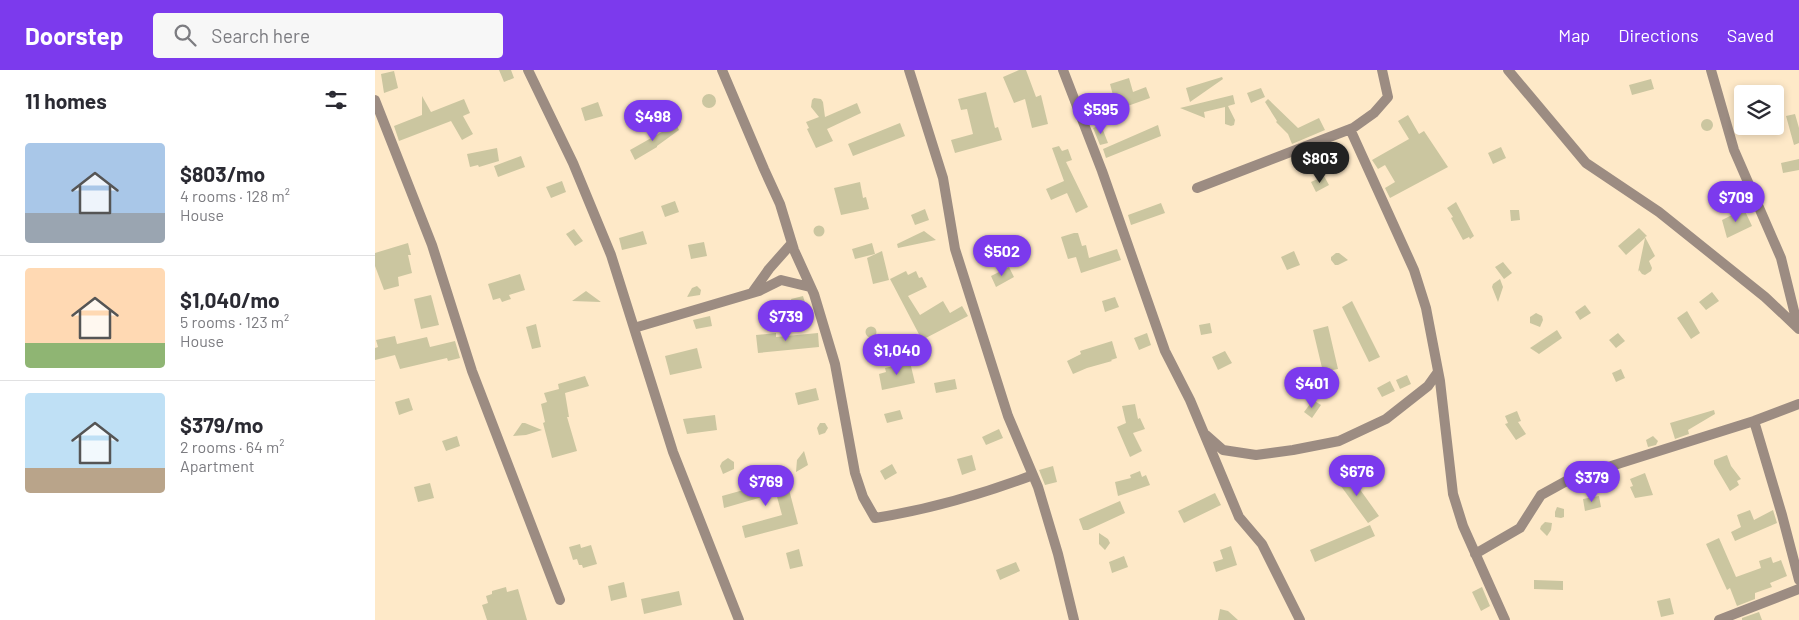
<!DOCTYPE html>
<html lang="en">
<head>
<meta charset="utf-8">
<style>
	body { margin:0; font-family:Barlow,sans-serif; background:#f7f7f7; color:#2b2b33; height:100vh; display:flex; flex-direction:column; font-size:19px; white-space:nowrap }
	* { box-sizing:border-box; margin:0 }
	p { font-size:16px; color:#7c7c81 }
	.icon { flex:none; width:28px; height:28px; fill:none; stroke:currentColor; stroke-width:2; stroke-linecap:round; stroke-linejoin:round }
	.map { position:relative; flex:1; overflow:hidden }
	.details { display:flex; flex-direction:column; background:#fff; width:375px }
	.details>* { flex:none }
	.buttons { position:absolute; left:1359px; top:15px; display:grid; gap:10px }
	.buttons a { display:grid; place-items:center; width:50px; height:50px; border-radius:5px; background:#fff; box-shadow:0 2px 8px #0003; font-size:25px }
	.price { position:absolute; translate:-50% -42px; padding:0 11px; border-radius:18px; background:#7c3aed; color:#fff; font-size:16px; line-height:32px; filter:drop-shadow(0 1px 2px #0008) }
	.price::after { content:''; position:absolute; left:50%; top:30px; width:15px; height:11px; margin-left:-8px; background:inherit; clip-path:polygon(0 0,100% 0,50% 100%) }
	.price.selected { background:#222; color:#fff }
	ul { padding:0; list-style:none }
	li { display:flex; align-items:center; gap:15px; height:125px; padding:0 25px }
	li+li { border-top:1px solid #e1e1e2 }
	li span { display:grid; place-items:center; flex:none; width:140px; height:100px; border-radius:5px; color:#555 }
	li>.icon { margin-inline-start:auto }
	span .icon { width:60px; height:60px; fill:#fffc; stroke-width:1 }
	li b { font-size:21px }
	h2 { display:flex; justify-content:space-between; align-items:center; height:60px; padding:0 25px; font-size:21px }
	header { display:flex; align-items:center; gap:30px; box-sizing:border-box; height:70px; padding:0 25px; background:#7c3aed; color:#fff }
	header strong { font-size:24px }
	nav { display:flex; gap:28px; margin-inline-start:auto; font-size:18px }
	.search { width:350px; height:45px; background:#f7f7f7; display:flex; align-items:center; gap:12px; box-sizing:border-box; padding:0 18px; border-radius:5px; color:#7c7c81; font-size:19px }
	main { display:flex; flex:1; min-height:0 }
	.map>svg:first-child { display:block }
	.building { fill:#cbc6a0 }
	.lines { fill:none; stroke-linecap:round; stroke-linejoin:round }
	.street { stroke:#9c8c82; stroke-width:10 }
</style>
</head>
<body>
<header>
<strong>Doorstep</strong>
<div class="search"><svg class="icon" aria-label="search" viewBox="0 0 24 24"><circle cx="10" cy="10" r="6"/><path d="M15 15l6 6"/></svg>Search here</div>
<nav><a>Map</a><a>Directions</a><a>Saved</a></nav>
</header>
<main>
<section class="details">
<h2>11 homes<svg class="icon" aria-label="filters" viewBox="0 0 24 24"><path d="M4 7h16M4 17h16"/><circle cx="9" cy="7" r="2"/><circle cx="15" cy="17" r="2"/></svg></h2>
<ul>
<li><span style="background:linear-gradient(#a9c7e8 70%,#9aa5b1 0)"><svg class="icon" aria-label="home" viewBox="0 0 24 24"><path d="M3 11l9-7 9 7M6 9v11h12V9"/></svg></span><div><b>$803/mo</b><p>4 rooms · 128 m²</p><p>House</p></div></li>
<li><span style="background:linear-gradient(#ffd9b3 75%,#8fb573 0)"><svg class="icon" aria-label="home" viewBox="0 0 24 24"><path d="M3 11l9-7 9 7M6 9v11h12V9"/></svg></span><div><b>$1,040/mo</b><p>5 rooms · 123 m²</p><p>House</p></div></li>
<li><span style="background:linear-gradient(#bfe0f5 75%,#b9a48a 0)"><svg class="icon" aria-label="home" viewBox="0 0 24 24"><path d="M3 11l9-7 9 7M6 9v11h12V9"/></svg></span><div><b>$379/mo</b><p>2 rooms · 64 m²</p><p>Apartment</p></div></li>
</ul>
</section>
<div class="map">
<svg width="1424" height="550" viewBox="0 0 1424 550">
	<rect width="100%" height="100%" fill="#fee9c8"/>
	<path class="building" d="M124 0H136L139 8 129 12Z
		M644 0H651L661 27 666 25 673 54 657 58 650 29 639 33 628 7Z
		M19 1 23 18 9 23 6 4Z
		M847 7 848 9 815 32 811 18Z
		M754 8 758 22 771 17 775 28 719 48 716 37 739 29 735 14Z
		M1276 9 1279 19 1257 25 1254 15Z
		M886 18 890 27 876 33 872 23Z
		M611 22 620 58 623 57 627 70 580 83 576 70 598 64 592 39 586 40 583 29Z
		M327 31a7 7 0 1 1 14 0a7 7 0 1 1-14 0Z
		M858 25 860 34 853 36 860 50 859 55 856 56 850 54V37L829 42 830 48 805 38Z
		M47 26 56 42 89 29 95 43 88 46 98 64 87 70 76 51 24 71 19 56 47 45Z
		M439 28 446 29 448 32 450 47 482 33 486 43 452 59 458 71 441 78 432 59 434 58 431 52 444 47 436 37 437 30Z
		M893 29 923 58 944 48 950 60 917 74 913 64 901 52 902 51 890 32Z
		M223 32 228 46 210 51 206 38Z
		M1420 44 1424 58V73L1419 75 1411 46Z
		M1033 45 1044 64 1049 61 1073 97 1015 128 1010 118 1020 112 1010 95 1003 99 997 90 1034 69 1023 51Z
		M1326 55a6 6 0 1 1 12 0a6 6 0 1 1-12 0Z
		M525 53 530 66 478 86 473 74Z
		M301 54 304 60 282 76V77L260 90 255 80Z
		M726 55 733 73 725 75 718 58Z
		M783 55 786 66 731 88 728 79Z
		M684 76 687 81 693 79 697 90 691 92 713 137 701 143 692 123 676 130 671 119 689 111 677 78Z
		M1126 77 1131 88 1118 94 1113 83Z
		M122 78 124 91 104 97 103 95 95 97 92 84Z
		M146 86 150 97 123 107 119 96Z
		M1424 89V100L1408 103 1406 93Z
		M949 106 954 115 941 122 936 112Z
		M187 111 191 122 176 128 171 117Z
		M485 112 488 128 491 127 494 139 466 145 459 118Z
		M300 131 304 142 290 147 286 136Z
		M1081 132 1099 166 1095 169 1094 167 1088 170 1076 148 1078 147 1072 138Z
		M786 133 790 143 756 155 753 145Z
		M550 139 554 150 540 155 536 145Z
		M1369 139 1377 156 1352 168 1347 150Z
		M1135 140H1144L1145 150 1136 151Z
		M438.5 161a5.5 5.5 0 1 1 11 0a5.5 5.5 0 1 1-11 0Z
		M1264 158 1272 166 1270 167 1280 186 1274 191 1277 198 1276 201 1270 205 1267 204 1264 200 1263 202 1270 168 1251 185 1243 176Z
		M199 159 208 171 200 176 191 164Z
		M268 161 272 174 247 180 244 168Z
		M549 161 561 170 523 178 522 174Z
		M699 163H703L707 176 711 175 714 188 742 179 746 190 706 203 701 187 693 189 686 167Z
		M329 172 332 186 316 189 313 175Z
		M33 173 36 185H33L37 203 23 207 24 216 9 220 0 196V183Z
		M497 173 500 184 480 189 477 179Z
		M507 181 514 210 498 214 492 188Z
		M919 181 925 195 912 200 906 187Z
		M961 183H964L973 190 963 195H960L956 190V187Z
		M1128 192 1137 203 1129 209 1120 197Z
		M634 197 639 207 621 217 616 206Z
		M531 201 533 205 541 201 544 208 547 207 552 217 533 226 545 245 568 231 575 243 587 236 593 246 547 270 515 209Z
		M145 204 150 220 134 225 136 229 127 232 125 228 118 230 113 214Z
		M1125 209 1128 217 1123 232 1117 217 1118 214Z
		M322 216 326 220 325 225 312 227 317 218Z
		M211 221 226 232 197 231Z
		M1337 222 1344 231 1331 240 1324 232Z
		M56 225 64 255 46 259 39 229Z
		M428 226 431 236 419 239 416 229Z
		M740 227 744 237 730 242 727 231Z
		M977 231 1005 287 994 292 967 237Z
		M1210 235 1216 243 1205 250 1200 242Z
		M1312 241 1325 263 1316 269 1302 248Z
		M1161 243 1167 246 1168 250 1165 257 1155 253V247Z
		M335 246 337 256 321 259 318 250Z
		M835 253 837 263 826 265 824 255Z
		M161 254 166 277 157 279 151 257Z
		M953 256 963 299 948 302 938 260Z
		M490.5 262a5.5 5.5 0 1 1 11 0a5.5 5.5 0 1 1-11 0Z
		M1182 260 1187 268 1164 284 1155 278Z
		M401 263V267L443 263 444 277 383 283 381 265Z
		M772 263 776 275 764 280 759 268Z
		M1243 263 1250 271 1241 278 1234 270Z
		M20 266 22 274 52 267 55 277 80 271 85 288 73 291 72 288 25 299 20 285 0 290V278L3 277 1 270Z
		M737 271 742 288 736 290 737 291 712 298 698 304 692 291 706 284 705 281Z
		M322 278 327 298 295 305 290 286Z
		M850 281 857 293 843 300 837 287Z
		M535 292 540 313 507 320 504 304 511 302 510 298Z
		M943 297 949 325 940 327 934 299Z
		M1246 299 1250 308 1241 312 1237 303Z
		M1032 305 1036 314 1025 319 1021 310Z
		M210 306 214 316 190 323 194 347H192L202 381 177 388 168 353 170 352 166 334 172 332 169 323 184 319 183 314Z
		M580 309 582 319 561 323 559 313Z
		M1015 311 1020 321 1007 327 1002 318Z
		M441 318 444 330 423 335 420 323Z
		M34 328 38 340 24 345 20 332Z
		M938 330 946 335 937 348 929 342Z
		M760 334 763 349 765 348 770 359 758 363 767 381 755 387 742 357 751 353 747 336Z
		M525 340 528 349 512 353 509 344Z
		M1339 340 1340 344 1313 360 1314 364 1300 369 1295 353Z
		M1142 341 1146 351 1143 352 1151 364 1141 370 1130 354 1133 353 1130 346Z
		M340 345 342 360 312 364 308 349Z
		M147 353H150L167 360 151 365 138 366Z
		M445 353H450L453 358 450 363 444 365 442 358Z
		M624 359 628 368 611 375 607 367Z
		M82 366 85 376 71 381 67 371Z
		M1278 366 1283 371 1281 375 1273 377 1271 370Z
		M429 381 433 395 421 402 422 390Z
		M597 385 601 400 587 405 582 389Z
		M1352 385 1356 396 1366 409 1362 411 1364 415 1355 421 1339 394V390Z
		M353 388 359 392V399L348 404 345 396 347 392Z
		M517 394 522 403 510 410 505 401Z
		M678 396 682 412 670 415 664 400Z
		M971 400 1004 446 993 453 960 408Z
		M765 401 767 407 771 405 775 415 743 426 740 412 756 408 755 405Z
		M1270 403 1278 425 1260 428 1255 417 1258 416 1255 409Z
		M411 408 423 454 370 468 367 456 407 445 401 423 349 438 347 426Z
		M55 413 59 428 43 432 39 417Z
		M840 423 846 435 809 453 803 441Z
		M1224 426 1226 437 1210 441 1208 429Z
		M745 431 750 443 713 460H708L704 449Z
		M1182 437 1189 439V447L1186 448 1180 447V442Z
		M1375 440 1379 450 1398 440 1402 453 1360 471 1356 462 1366 457 1362 445Z
		M1170 452 1177 453 1176 460 1172 466 1165 459 1166 456Z
		M995 455 1000 466 940 492 935 480Z
		M724 463 733 469 735 473 730 480 724 474Z
		M1344 468 1361 507 1386 498 1384 491 1396 487 1398 493 1406 490 1412 506 1395 513 1397 517 1380 523V529L1362 536 1355 518 1352 520 1331 474Z
		M205 474 206 478 216 475 222 494 208 498 207 495H204L202 489 198 490 194 477Z
		M856 476 862 495 841 502 838 492 848 489 845 480Z
		M424 479 428 496 415 499 411 483Z
		M749 486 753 497 737 503 734 492Z
		M641 492 645 501 625 510 621 500Z
		M1159 510 1188 511V520L1159 519Z
		M249 512 252 527 236 531 233 516Z
		M131 517 132 522 143 519 152 550H112L107 535 113 533 111 526 117 524V521Z
		M1107 517 1115 536 1106 541 1097 522Z
		M304 521 307 535 269 544 266 529Z
		M1295 528 1299 544 1286 547 1282 531Z
		M845 539 853 541 863 550H843Z
		M1384 542 1387 550H1367V548Z"/>
	<g class="lines">
		<path class="street" d="M153 0 198 93 236 185 298 382 364 550
			M347 0 389 99 405 134 419 180 439 224 460 294 480 403 488 427 500 448C556 439 605 425 658 405
			M534 0 568 108 580 179 633 346 663 417 683 484 699 550
			M688 0 727 101 790 281 815 330 864 447 887 474 925 550
			M1133 0 1211 93 1284 142 1390 227 1424 259
			M1336 0 1359 80 1406 188 1423 257
			M0 30 57 175 97 301 185 530
			M975 59 1039 200 1051 238 1065 311 1078 424 1088 456 1130 550
			M822 118 978 58 999 43 1013 27 1007 0
			M377 223 394 199 417 173
			M259 258 384 221 406 210 435 217
			M1379 351 1407 445 1424 510
			M831 365 848 380 881 385 918 380 964 371 1011 349 1053 316 1063 302
			M1100 484 1145 458 1166 425 1195 409 1379 351 1424 334
			M1344 550 1424 519"/>
	</g>
</svg>
<div class="buttons">
<a><svg class="icon" aria-label="layers" viewBox="0 0 24 24"><path d="M12 4l9 5-9 5-9-5zM3 14l9 5 9-5"/></svg></a>
</div>
<b class="price" style="left:726px;top:65px">$595</b>
<b class="price" style="left:278px;top:72px">$498</b>
<b class="price selected" style="left:945px;top:114px">$803</b>
<b class="price" style="left:1361px;top:153px">$709</b>
<b class="price" style="left:627px;top:207px">$502</b>
<b class="price" style="left:411px;top:272px">$739</b>
<b class="price" style="left:522px;top:306px">$1,040</b>
<b class="price" style="left:937px;top:339px">$401</b>
<b class="price" style="left:982px;top:427px">$676</b>
<b class="price" style="left:1217px;top:433px">$379</b>
<b class="price" style="left:391px;top:437px">$769</b>
</div>
</main>
</body>
</html>
